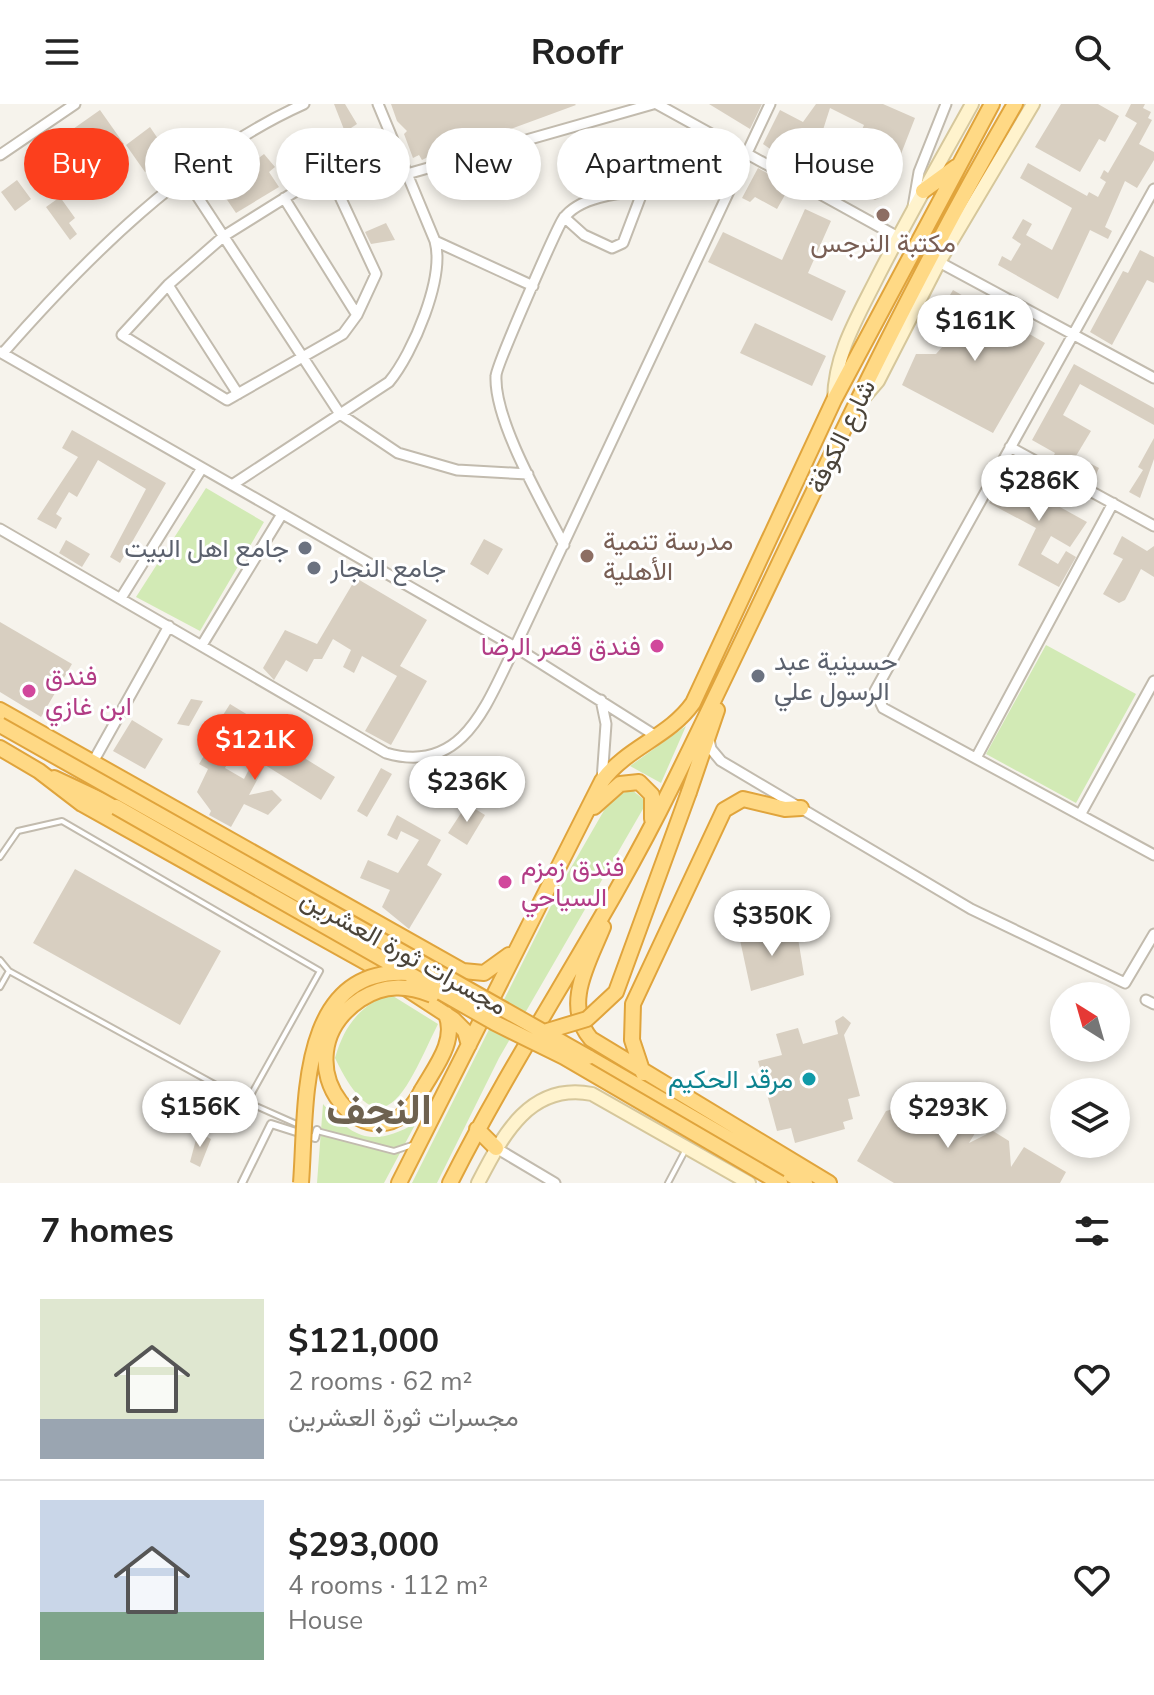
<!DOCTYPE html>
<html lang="en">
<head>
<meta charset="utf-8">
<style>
	body { margin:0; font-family:"Nunito Sans",Vazirmatn,sans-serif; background:#f2f2f2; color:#222; height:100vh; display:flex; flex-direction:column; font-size:30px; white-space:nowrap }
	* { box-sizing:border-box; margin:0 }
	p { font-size:26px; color:#767676 }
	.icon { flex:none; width:44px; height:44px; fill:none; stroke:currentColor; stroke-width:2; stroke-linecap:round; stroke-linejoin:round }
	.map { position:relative; height:1079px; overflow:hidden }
	.details { display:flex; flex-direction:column; background:#fff; flex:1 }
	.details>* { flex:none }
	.hud { position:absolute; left:24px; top:24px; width:1106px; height:72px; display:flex; gap:16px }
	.needle { width:52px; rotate:323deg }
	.fabs { position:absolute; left:1050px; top:878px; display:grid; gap:16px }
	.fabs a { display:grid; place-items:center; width:80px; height:80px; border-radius:50%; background:#fff; box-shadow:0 4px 12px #0003; font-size:40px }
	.price { position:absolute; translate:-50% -68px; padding:0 18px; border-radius:28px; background:#fff; color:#222; font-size:26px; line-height:52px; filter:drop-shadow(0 2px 4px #0008) }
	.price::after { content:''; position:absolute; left:50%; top:48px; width:24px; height:18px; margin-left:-12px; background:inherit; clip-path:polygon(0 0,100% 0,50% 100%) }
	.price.selected { background:#fc3f1d; color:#fff }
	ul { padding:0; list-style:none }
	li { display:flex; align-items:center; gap:24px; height:200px; padding:0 40px }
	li+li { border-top:2px solid #e0e0e0 }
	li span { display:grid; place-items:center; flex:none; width:224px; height:160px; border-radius:0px; color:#555 }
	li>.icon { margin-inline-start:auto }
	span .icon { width:96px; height:96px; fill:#fffc; stroke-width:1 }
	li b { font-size:34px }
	h2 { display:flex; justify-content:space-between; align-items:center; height:96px; padding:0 40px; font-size:34px }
	.chip { padding:0 28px; border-radius:36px; background:#fff; box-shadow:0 4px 12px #0003; font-size:28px; line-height:72px }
	.chip.selected { background:#fc3f1d; color:#fff }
	header { display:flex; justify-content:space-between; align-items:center; height:104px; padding:0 40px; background:#fff; font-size:36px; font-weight:700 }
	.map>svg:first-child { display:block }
	.green { fill:#d2eab5 }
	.building { fill:#d8cfc1; fill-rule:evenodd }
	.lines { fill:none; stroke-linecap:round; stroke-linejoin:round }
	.service-casing { stroke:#c2bbae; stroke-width:8 }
	.pedestrian-casing { stroke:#c2bbae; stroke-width:10 }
	.minor-casing { stroke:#c2bbae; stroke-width:13 }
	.secondary-casing { stroke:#d6c79b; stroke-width:16 }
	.trunk-casing { stroke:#e0a43c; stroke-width:18 }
	.service { stroke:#fff; stroke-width:4 }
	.pedestrian { stroke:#fff; stroke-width:6 }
	.minor { stroke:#fff; stroke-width:9 }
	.secondary { stroke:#fff3cd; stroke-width:12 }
	.trunk { stroke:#ffd985; stroke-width:14 }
	.trunk-bridge-casing { stroke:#e0a43c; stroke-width:18; stroke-linecap:butt }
	.trunk-bridge { stroke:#ffd985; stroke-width:14 }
	.education-dot { fill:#8d6e63; stroke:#fff; stroke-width:3 }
	.worship-dot { fill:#6b7280; stroke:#fff; stroke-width:3 }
	.hotel-dot { fill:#d1479c; stroke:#fff; stroke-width:3 }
	.culture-dot { fill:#0f9aa8; stroke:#fff; stroke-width:3 }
	.labels { text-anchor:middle; stroke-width:6; stroke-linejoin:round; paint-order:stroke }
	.education-label { font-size:26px; fill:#785e54; stroke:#fff }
	.street-label { font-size:26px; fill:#4b4439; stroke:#fff }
	.worship-label { font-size:26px; fill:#5b616d; stroke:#fff; text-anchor:start }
	.hotel-label { font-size:26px; fill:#b23c85; stroke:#fff; text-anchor:start }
	.culture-label { font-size:26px; fill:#0d838f; stroke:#fff; text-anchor:end }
	.town-label { font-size:42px; font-weight:bold; fill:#6e6250; stroke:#fff }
</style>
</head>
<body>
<header><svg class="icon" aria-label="menu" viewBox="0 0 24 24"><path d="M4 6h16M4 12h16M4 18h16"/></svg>Roofr<svg class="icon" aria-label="search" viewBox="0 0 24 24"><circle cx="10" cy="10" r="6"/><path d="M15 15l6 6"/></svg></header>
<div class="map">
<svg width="1154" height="1079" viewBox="0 0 1154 1079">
	<rect width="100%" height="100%" fill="#f6f3ec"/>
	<path class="green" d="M206 384 264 418 200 527 136 493Z
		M1046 541 1136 590 1076 699 986 650Z
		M686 622 661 679 630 662Z
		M632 686 647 698 499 954 437 1079H412L565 774 606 703 623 689Z
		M383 892H393L438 920C409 978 384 1056 335 954 344 924 355 908 383 892Z
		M323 1000C354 1036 374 1043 416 1019L384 1079H317Z"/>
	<path class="building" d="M334 0H345L357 20 345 28Z
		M391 0H575L576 1 462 43 460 37 422 56 419 51 413 54 404 30 407 27 397 17Z
		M709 0H762L750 25Z
		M816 0H883L915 14 885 91 875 96 840 77 845 66 820 50 808 71 763 40 780 6 803 18ZM830 4 864 21 857 37 839 31 836 36 822 29Z
		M1061 0H1098L1119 12 1105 38 1099 35 1080 68 1035 43Z
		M1131 0H1145L1143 4 1151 8 1148 14 1152 16 1139 40 1154 48V56L1137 84 1125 77 1105 123 1112 127 1108 135 1090 126 1058 195 998 161 1002 152 1011 157 1021 140 1012 134 1023 115 1032 120 1026 131 1052 146 1072 104 1020 74 1028 59 1087 92 1089 88 1098 93 1106 78 1100 74 1104 66 1108 69 1137 19 1125 12Z
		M100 6 124 40 96 58 73 25Z
		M150 23 169 51 145 68 126 41Z
		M48 46 70 78 49 92 27 59Z
		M311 46 322 62 305 72 295 57Z
		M264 50 275 63 269 68 279 83 236 109 219 84Z
		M758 64 790 82 777 105 755 93 750 98 742 94Z
		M17 76 31 95 15 107 1 88Z
		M60 93 75 114 69 119 77 130 70 136 46 103Z
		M805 105 831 117 808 169 846 187 832 217 708 158 723 128 782 156Z
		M386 119 395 136 371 140 365 128Z
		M1140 146 1154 153V179L1147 176 1112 241 1090 228 1123 167 1128 169Z
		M953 186 1045 239 993 329 902 281 916 250H936L944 241V227L935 216Z
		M755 219 826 252 812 282 740 249Z
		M1074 260 1154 304V321L1080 280 1063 311 1091 327 1076 352 1099 364 1093 377 1052 355 1055 349 1032 336Z
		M72 326 166 379 120 459 110 453 146 385 98 356 77 393 69 388 56 410 62 414 56 425 37 415 78 353 62 344Z
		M1154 334V355L1140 394 1129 388 1143 366 1138 363Z
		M1009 363 1055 387 1049 397 1087 418 1070 443 1051 432 1041 450 1058 460 1066 447 1076 453 1059 483 1018 461 1036 424 989 399Z
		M1122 432 1147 447 1154 442V473L1141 465 1125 496 1119 499 1103 490 1123 455 1113 450Z
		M484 435 503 445 488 471 470 460Z
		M66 436 90 450 82 463 59 449Z
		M356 474 427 516 400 562 427 577 391 641 365 627 397 572 362 552 354 569 343 563 351 546 333 535 322 555H314L307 568 286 556 274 576 263 564 285 526 317 540Z
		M0 518 72 560 41 613 0 588Z
		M191 595 203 597 189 622 177 620Z
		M230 600 248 611 229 641 211 630Z
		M132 616 163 635 145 665 113 647Z
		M261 642 279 651 282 647 290 652 293 647 335 673 321 696 265 661 249 691 272 686 282 696 268 711 244 700 231 723 209 711 211 707 197 688 208 665 199 660 205 650 227 644 235 646 225 664 244 675Z
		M381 664 392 670 367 713 357 707Z
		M467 700 485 711 467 741 448 729Z
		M397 711 441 736 427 761 442 770 409 825 382 803 390 786 360 774 368 756 398 769 419 736 401 727 397 736 387 731Z
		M75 765 221 847 180 921 33 839Z
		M796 822 804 871 751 887 740 836Z
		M843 912 851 919 844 931 860 992 848 995 853 1015 843 1018 845 1025 795 1039 791 1024 777 1027 758 957 782 951 776 930 798 924 803 940 838 930 835 917Z
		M935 992 980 1021 969 1039 993 1027 1009 1037 1011 1063 1024 1043 1066 1068 1060 1079H894L857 1057 886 1007 913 1000 919 1004 924 996 930 999Z
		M198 1028 211 1035 200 1063 190 1058Z"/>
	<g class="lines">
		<g class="service-casing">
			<path id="service" d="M0 753 18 727 62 717 320 867 247 998 9 867 0 856
				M0 883 9 867
				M247 998 301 1022
				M317 1027 394 1047 412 1041
				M668 1079 686 1045"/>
		</g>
		<g class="pedestrian-casing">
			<path id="pedestrian" d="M242 1079 271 1020 315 1034 317 1026"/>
		</g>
		<g class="minor-casing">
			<path id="minor" d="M657 0 898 133
				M0 51 75 0
				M328 67 376 170 357 211 343 230 227 296 122 231 168 181 224 132Z
				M407 70 653 0
				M186 75 340 310 398 349 457 366 528 370
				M1154 85 875 587 883 604 1154 751
				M284 94 357 211
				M913 103 919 68 946 0
				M564 113 584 131 612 144 623 139 642 89C618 88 579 93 563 115 556 126 496 262 496 272 494 317 543 400 564 441
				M435 137 533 182
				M939 158 1154 274
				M168 181 238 290
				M0 248 515 543 656 632
				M3 249C86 154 188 52 304 0
				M1010 343 1154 422
				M232 381 389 278C413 249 445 174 435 137L378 0
				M0 425 386 649C464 672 487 598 515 543L770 0
				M121 494 202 364
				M202 541 282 410
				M601 596 606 620 602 676
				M709 635 711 645 721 657 971 805 1125 879 1154 830
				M976 654 1113 399
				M93 658 169 522
				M1080 711 1154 577
				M1146 896 1154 900
				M496 1044 555 1079"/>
		</g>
		<g class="secondary-casing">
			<path id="secondary" d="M834 295C835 250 857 214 877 174 907 115 940 58 972 0
				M860 298 878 277 939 158 1033 0
				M478 1079C503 1031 530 978 592 990L749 1079"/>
		</g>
		<g class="trunk-casing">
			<path id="trunk" d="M923 87 956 63
				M0 606 463 867 484 869 509 851
				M0 644 39 667 82 700 367 859 453 915 465 927 469 941
				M54 674 116 703
				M689 688 717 606
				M594 703 620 680 639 678 652 691V715
				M603 823C589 858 562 901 591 935L829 1079
				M588 953 805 1079
				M643 969 632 936 633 900 724 706 743 695 785 705 801 704
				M422 986C435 963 457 937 446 910
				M477 1025 496 1044
				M399 1079 602 677C627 643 669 633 693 599L834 296 992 0
				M450 1079C518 944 605 819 671 684 784 455 886 221 1015 0"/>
		</g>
		<use href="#service" class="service"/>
		<use href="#pedestrian" class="pedestrian"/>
		<use href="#minor" class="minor"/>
		<use href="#secondary" class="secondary"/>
		<use href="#trunk" class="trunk"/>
		<g class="trunk-bridge-casing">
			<path id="trunk-bridge" d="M0 621 588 953
				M116 703 495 919 564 953 780 1079
				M544 928 587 915 616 888 689 688
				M422 986C375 1079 271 955 361 895 385 880 407 881 432 891
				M301 1079C307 1003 296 864 407 869"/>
		</g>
		<use href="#trunk-bridge" class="trunk-bridge"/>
	</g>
	<g class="education-dot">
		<circle cx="883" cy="111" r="8"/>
		<circle cx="587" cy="452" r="8"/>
	</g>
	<g class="worship-dot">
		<circle cx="305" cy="444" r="8"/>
		<circle cx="314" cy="464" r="8"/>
		<circle cx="758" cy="572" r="8"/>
	</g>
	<g class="hotel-dot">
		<circle cx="657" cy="542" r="8"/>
		<circle cx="29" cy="587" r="8"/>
		<circle cx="505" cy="778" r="8"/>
	</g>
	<circle class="culture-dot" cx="809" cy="975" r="8"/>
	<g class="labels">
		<g class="education-label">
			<text x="883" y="148">مكتبة النرجس</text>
			<text x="603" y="446" text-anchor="start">مدرسة تنمية<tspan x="603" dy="30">الأهلية</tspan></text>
		</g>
		<g class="street-label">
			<text transform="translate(841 332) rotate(-64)" y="9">شارع الكوفة</text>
			<text transform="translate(404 848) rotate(29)" y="9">مجسرات ثورة العشرين</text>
		</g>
		<g class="worship-label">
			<text x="289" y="453" text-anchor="end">جامع اهل البيت</text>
			<text x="330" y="473">جامع النجار</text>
			<text x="774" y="566">حسينية عبد<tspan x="774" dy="30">الرسول علي</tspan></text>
		</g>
		<g class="hotel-label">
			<text x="641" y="551" text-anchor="end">فندق قصر الرضا</text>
			<text x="45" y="581">فندق<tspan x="45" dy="30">ابن غازي</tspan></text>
			<text x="521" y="772">فندق زمزم<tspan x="521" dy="30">السياحي</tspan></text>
		</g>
		<g class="culture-label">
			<text x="793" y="984">مرقد الحكيم</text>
		</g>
		<g class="town-label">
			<text x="379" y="1020">النجف</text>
		</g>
	</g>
</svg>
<div class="fabs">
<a><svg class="needle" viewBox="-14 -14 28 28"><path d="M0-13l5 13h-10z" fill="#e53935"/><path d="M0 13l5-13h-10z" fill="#767676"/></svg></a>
<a><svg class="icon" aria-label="layers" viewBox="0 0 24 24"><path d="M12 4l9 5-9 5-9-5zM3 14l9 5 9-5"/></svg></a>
</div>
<b class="price" style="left:975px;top:259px">$161K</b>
<b class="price" style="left:1039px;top:419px">$286K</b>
<b class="price selected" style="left:255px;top:678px">$121K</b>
<b class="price" style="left:467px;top:720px">$236K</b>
<b class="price" style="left:772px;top:854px">$350K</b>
<b class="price" style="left:200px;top:1045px">$156K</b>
<b class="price" style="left:948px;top:1046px">$293K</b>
<div class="hud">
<a class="chip selected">Buy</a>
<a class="chip">Rent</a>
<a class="chip">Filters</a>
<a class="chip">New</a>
<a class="chip">Apartment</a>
<a class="chip">House</a>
</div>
</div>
<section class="details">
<h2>7 homes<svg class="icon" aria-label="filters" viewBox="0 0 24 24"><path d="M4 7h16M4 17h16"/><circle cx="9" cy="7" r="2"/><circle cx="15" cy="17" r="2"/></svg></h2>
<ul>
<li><span style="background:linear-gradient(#dfe7d0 75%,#9aa5b1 0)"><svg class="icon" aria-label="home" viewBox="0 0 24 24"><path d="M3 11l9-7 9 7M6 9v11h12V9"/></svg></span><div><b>$121,000</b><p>2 rooms · 62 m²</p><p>مجسرات ثورة العشرين</p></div><svg class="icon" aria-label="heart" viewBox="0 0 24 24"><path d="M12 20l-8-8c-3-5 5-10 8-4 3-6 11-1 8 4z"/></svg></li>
<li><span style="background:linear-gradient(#c9d6e8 70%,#7fa58c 0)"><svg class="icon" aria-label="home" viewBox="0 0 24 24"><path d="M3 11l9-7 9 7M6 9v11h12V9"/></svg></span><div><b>$293,000</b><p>4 rooms · 112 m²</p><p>House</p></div><svg class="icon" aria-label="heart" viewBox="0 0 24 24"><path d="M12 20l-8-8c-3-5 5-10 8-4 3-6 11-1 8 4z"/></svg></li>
</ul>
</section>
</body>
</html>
